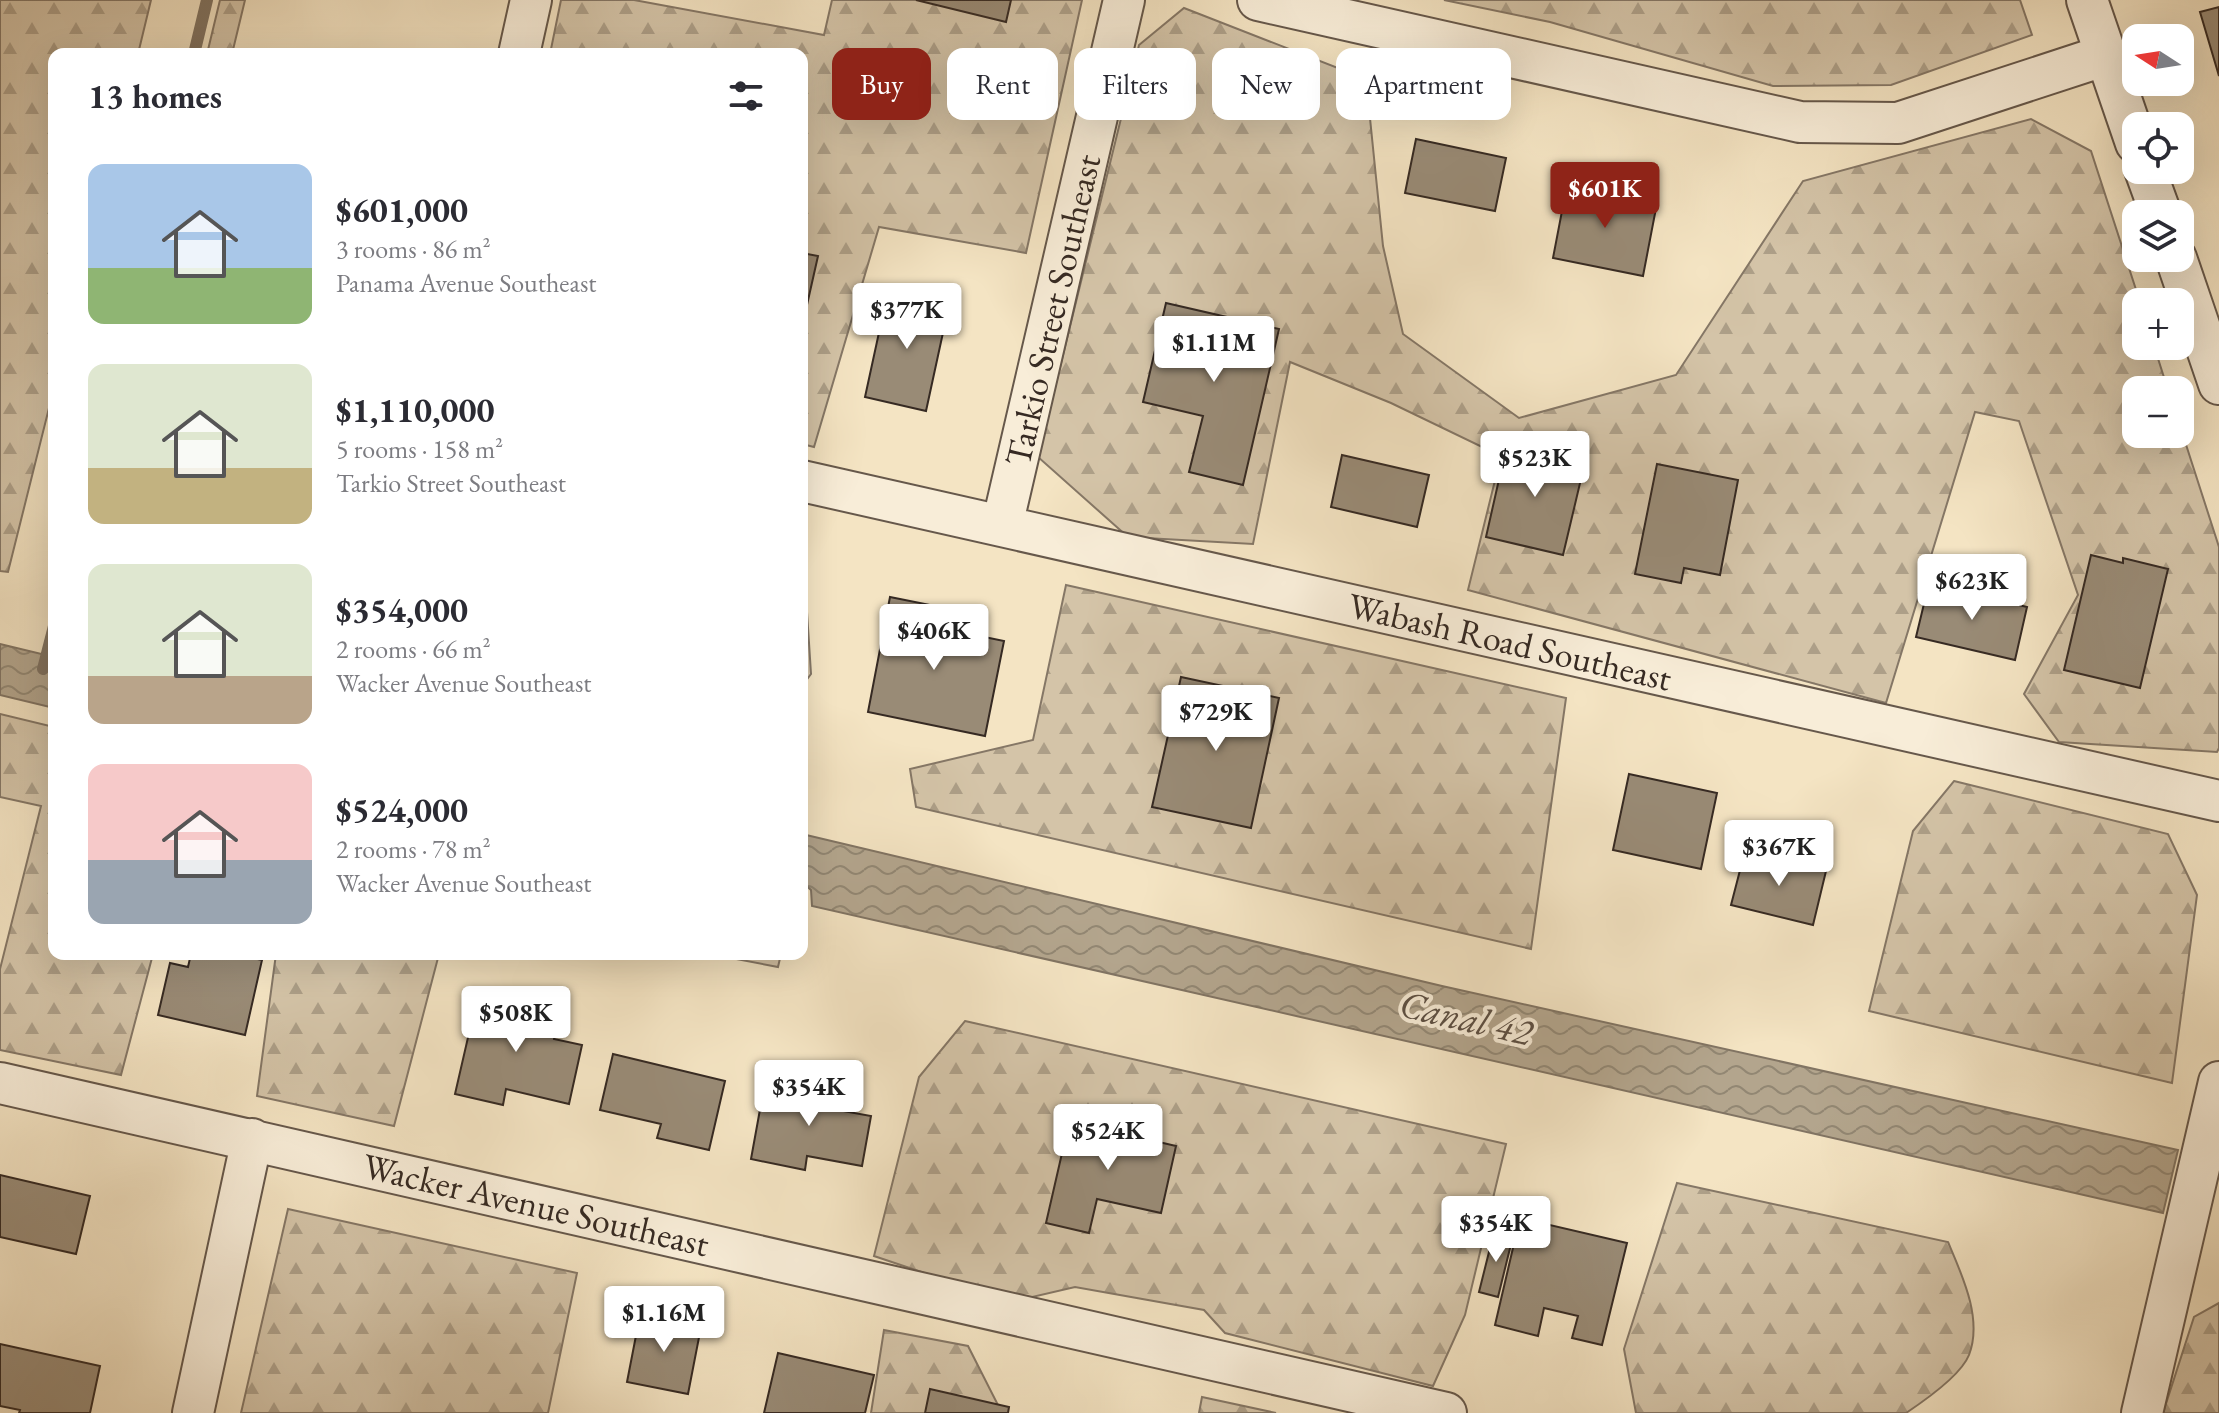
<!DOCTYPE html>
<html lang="en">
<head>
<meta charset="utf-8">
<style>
	body { margin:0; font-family:"EB Garamond",serif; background:#f2f2f3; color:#2b2b33; height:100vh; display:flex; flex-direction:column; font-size:30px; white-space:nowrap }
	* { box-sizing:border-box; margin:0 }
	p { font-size:26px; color:#7c7c81 }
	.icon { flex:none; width:44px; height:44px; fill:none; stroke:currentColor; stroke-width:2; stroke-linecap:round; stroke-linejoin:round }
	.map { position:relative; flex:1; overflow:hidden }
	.panel { position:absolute; left:48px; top:48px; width:760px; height:912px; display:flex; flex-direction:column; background:#fff; border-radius:16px; box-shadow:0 8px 32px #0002 }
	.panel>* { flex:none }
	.hud { position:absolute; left:832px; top:48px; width:760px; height:72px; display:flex; gap:16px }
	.needle { width:52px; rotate:282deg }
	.controls { position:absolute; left:2122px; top:24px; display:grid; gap:16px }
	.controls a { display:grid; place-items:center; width:72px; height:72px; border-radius:16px; background:#fff; box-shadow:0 8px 32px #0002; font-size:40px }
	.price { position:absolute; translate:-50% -68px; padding:0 18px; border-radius:8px; background:#fff; color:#222; font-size:26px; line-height:52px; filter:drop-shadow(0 2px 4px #0008) }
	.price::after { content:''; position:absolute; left:50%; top:48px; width:24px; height:18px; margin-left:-12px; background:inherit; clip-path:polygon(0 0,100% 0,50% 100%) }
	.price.on { background:#8f2418; color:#fff }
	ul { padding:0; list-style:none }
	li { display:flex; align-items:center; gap:24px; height:200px; padding:0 40px }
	li span { display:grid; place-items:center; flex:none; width:224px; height:160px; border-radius:16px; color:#555 }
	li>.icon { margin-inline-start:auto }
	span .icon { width:96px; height:96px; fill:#fffc; stroke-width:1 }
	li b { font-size:34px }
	h2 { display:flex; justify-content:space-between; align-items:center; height:96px; padding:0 40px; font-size:34px }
	.pill { padding:0 28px; border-radius:16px; background:#fff; box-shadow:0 8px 32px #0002; font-size:28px; line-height:72px }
	.pill.on { background:#8f2418; color:#fff }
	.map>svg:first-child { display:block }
	.grass { fill:url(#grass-dots); stroke:#857766; stroke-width:2 }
	.forest { fill:url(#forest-firs); stroke:#857766; stroke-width:2 }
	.water { fill:url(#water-waves); stroke:#817463; stroke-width:2 }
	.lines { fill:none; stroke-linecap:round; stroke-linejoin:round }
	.stream { stroke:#817463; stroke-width:12 }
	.building { fill:#998b76; stroke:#362a23; stroke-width:2 }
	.street-casing { stroke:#66584b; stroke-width:44 }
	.street { stroke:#f8edd8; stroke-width:40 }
	.labels { text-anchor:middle; stroke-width:8; stroke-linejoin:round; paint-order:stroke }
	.street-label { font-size:36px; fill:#362a23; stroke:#f8edd8 }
	.water-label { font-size:38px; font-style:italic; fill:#5c4f43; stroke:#f8edd8 }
</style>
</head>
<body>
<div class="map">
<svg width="2219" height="1413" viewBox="0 0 2219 1413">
	<defs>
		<pattern id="grass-dots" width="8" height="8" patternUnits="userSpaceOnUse" patternTransform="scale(2)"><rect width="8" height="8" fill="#d4c4a8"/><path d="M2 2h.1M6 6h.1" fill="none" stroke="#ad9f88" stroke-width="1.8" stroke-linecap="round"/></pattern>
		<pattern id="forest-firs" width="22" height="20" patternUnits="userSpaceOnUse" patternTransform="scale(2)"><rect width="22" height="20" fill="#d4c4a8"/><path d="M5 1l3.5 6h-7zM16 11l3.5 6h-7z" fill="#ad9f88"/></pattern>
		<pattern id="water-waves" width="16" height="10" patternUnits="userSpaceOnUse" patternTransform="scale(2)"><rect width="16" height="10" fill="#b3a58d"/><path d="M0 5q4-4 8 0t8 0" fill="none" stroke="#928773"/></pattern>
	</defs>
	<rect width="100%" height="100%" fill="#f4e4c3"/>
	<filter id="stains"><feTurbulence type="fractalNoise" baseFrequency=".0025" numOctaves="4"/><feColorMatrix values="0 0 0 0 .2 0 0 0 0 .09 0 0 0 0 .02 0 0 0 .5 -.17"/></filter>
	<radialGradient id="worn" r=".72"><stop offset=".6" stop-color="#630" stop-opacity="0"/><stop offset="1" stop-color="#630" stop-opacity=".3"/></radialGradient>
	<path class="grass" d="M802 573 805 581 811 674 802 686Z"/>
	<path class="forest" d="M0 0H151L138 54H54V388L8 572 0 571Z
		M220 0H245L232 54H207Z
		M561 0H634L824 35 832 0H1082L1026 253 879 227 814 447 802 444V54H550Z
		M1444 0H2020L2032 35 1891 85 1773 86 1550 22Z
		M1184 8 1366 79 1383 246 1403 334 1519 418 1676 375 1803 181 2031 119 2091 151 2140 302H2136V346H2154L2168 390H2136V434H2180V426L2219 547V748L2217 752 2059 742 2024 694 2078 595 2019 421 1975 412 1886 703 1468 590 1501 456 1391 403 1290 362 1253 544 1128 537 1038 457 1139 45Z
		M1066 585 1566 698 1531 949 916 807 910 769 1033 740Z
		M0 714 54 727V954H153L121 1075 0 1050V969L41 806 0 797Z
		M1954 781 2168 834 2197 895 2172 1083 1869 1011 1913 831Z
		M276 954H439L394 1126 257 1096Z
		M710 954H781L778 967Z
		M965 1021 1506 1144 1465 1315 1433 1386 1225 1333 1204 1310 1075 1287 1011 1302 874 1256 919 1077Z
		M1677 1183 1948 1242C1962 1275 1983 1319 1969 1355 1961 1375 1924 1401 1906 1413H1636L1624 1349Z
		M288 1209 577 1273 548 1413H241Z
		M2219 1303V1413H2163L2194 1317Z
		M884 1330 968 1346 1002 1413H871Z
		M1202 1397 1276 1413H1199Z"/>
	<path class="water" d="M0 644 54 657V708L0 695Z
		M802 834 1442 986 2178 1150 2163 1213 812 906 811 890 802 882Z"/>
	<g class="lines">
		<path class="stream" d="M194 54 207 0
			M43 669 54 626"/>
	</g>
	<path class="building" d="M916 0H1011L1006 22Z
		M2219 7V76L2200 12Z
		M1416 139 1506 158 1495 211 1405 193Z
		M1567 185 1657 203 1643 276 1553 258Z
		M802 253 818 256 802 327Z
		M888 291 949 305 926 411 865 397Z
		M1166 303 1279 329 1243 485 1189 472 1203 416 1143 402Z
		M1507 444 1585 462 1563 555 1486 537Z
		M1342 455 1429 475 1417 527 1331 507Z
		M1657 464 1738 480 1720 575 1684 568 1681 583 1635 574Z
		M2091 555 2123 563V558L2168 569 2140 688 2064 670Z
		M1929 583 2027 607 2015 660 1916 637Z
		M890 597 935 606 931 626 1004 641 985 736 868 712Z
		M1181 677 1279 698 1251 828 1152 807Z
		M1629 774 1717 793 1701 869 1613 850Z
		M1745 851 1826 871 1813 925 1731 905Z
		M191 954H235L262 960 245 1035 158 1015 170 963 188 967Z
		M478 994 559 1013 554 1039 582 1045 569 1104 506 1089 503 1105 455 1094Z
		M613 1054 725 1081 709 1150 657 1138 661 1124 600 1110Z
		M798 1075 837 1082 832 1109 871 1116 862 1166 807 1156 805 1170 751 1159 763 1093 794 1099Z
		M1071 1114 1148 1132 1146 1139 1176 1146 1161 1213 1097 1199 1089 1233 1046 1223Z
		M0 1175 90 1196 76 1254 0 1237Z
		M1520 1218 1627 1243 1602 1345 1572 1338 1578 1316 1544 1308 1538 1336 1495 1325Z
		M1494 1232 1513 1236 1498 1297 1479 1292Z
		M640 1315 701 1327 688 1394 627 1382Z
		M0 1344 100 1366 90 1413H19L20 1410 0 1406Z
		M778 1353 874 1375 865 1413H764Z
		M930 1389 1009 1407 1008 1413H925Z"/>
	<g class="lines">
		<g class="street-casing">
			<path id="street" d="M1258 0 1800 122 1898 123 2106 55
				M2087 0 2136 143
				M519 54 531 0
				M2145 170 2161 214
				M2176 258 2219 384
				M802 481 2219 801
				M1002 526 1124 0
				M0 1083 1446 1413
				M193 1413 252 1139
				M2142 1413 2219 1082"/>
		</g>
		<use href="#street" class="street"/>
	</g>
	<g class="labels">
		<g class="street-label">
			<text transform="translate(1052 310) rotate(-77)" y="13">Tarkio Street Southeast</text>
			<text transform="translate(1510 641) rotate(13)" y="13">Wabash Road Southeast</text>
			<text transform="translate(536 1204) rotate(13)" y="13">Wacker Avenue Southeast</text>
		</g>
		<g class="water-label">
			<text transform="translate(1466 1018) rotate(13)" y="13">Canal 42</text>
		</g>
	</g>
	<rect width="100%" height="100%" filter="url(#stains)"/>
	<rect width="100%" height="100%" fill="url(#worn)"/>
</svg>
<div class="controls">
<a><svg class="needle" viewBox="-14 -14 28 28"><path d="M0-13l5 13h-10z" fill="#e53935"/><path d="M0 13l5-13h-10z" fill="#7c7c81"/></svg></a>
<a><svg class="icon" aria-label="locate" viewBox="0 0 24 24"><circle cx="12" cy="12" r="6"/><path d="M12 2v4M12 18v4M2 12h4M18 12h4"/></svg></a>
<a><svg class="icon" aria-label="layers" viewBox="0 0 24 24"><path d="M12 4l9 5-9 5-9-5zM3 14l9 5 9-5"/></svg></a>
<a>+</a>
<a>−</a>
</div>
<b class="price on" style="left:1605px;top:230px">$601K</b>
<b class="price" style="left:907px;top:351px">$377K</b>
<b class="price" style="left:1214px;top:384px">$1.11M</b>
<b class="price" style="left:1535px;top:499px">$523K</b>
<b class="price" style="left:1972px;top:622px">$623K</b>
<b class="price" style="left:934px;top:672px">$406K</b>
<b class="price" style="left:1216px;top:753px">$729K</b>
<b class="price" style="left:1779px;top:888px">$367K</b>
<b class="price" style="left:516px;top:1054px">$508K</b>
<b class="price" style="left:809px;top:1128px">$354K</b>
<b class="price" style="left:1108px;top:1172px">$524K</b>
<b class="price" style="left:1496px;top:1264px">$354K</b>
<b class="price" style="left:664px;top:1354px">$1.16M</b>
<div class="hud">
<a class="pill on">Buy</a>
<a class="pill">Rent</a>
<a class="pill">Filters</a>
<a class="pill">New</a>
<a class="pill">Apartment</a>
</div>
<section class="panel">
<h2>13 homes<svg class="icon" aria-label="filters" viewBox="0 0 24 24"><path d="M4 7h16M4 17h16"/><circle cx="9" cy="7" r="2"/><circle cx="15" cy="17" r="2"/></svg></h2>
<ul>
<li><span style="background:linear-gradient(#a9c7e8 65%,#8fb573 0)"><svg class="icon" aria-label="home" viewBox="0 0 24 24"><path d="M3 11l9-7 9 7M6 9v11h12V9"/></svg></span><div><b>$601,000</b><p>3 rooms · 86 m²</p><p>Panama Avenue Southeast</p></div></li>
<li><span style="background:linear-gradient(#dfe7d0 65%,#c2b280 0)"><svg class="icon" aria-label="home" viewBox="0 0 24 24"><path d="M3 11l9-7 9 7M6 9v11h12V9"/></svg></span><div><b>$1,110,000</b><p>5 rooms · 158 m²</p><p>Tarkio Street Southeast</p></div></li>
<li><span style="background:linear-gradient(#dfe7d0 70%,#b9a48a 0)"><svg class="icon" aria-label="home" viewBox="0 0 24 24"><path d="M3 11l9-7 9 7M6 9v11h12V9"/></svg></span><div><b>$354,000</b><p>2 rooms · 66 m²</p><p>Wacker Avenue Southeast</p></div></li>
<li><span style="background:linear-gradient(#f6c9c9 60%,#9aa5b1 0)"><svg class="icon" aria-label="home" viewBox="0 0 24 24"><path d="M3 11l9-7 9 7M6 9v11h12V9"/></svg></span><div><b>$524,000</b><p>2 rooms · 78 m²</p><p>Wacker Avenue Southeast</p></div></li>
</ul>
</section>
</div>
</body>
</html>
